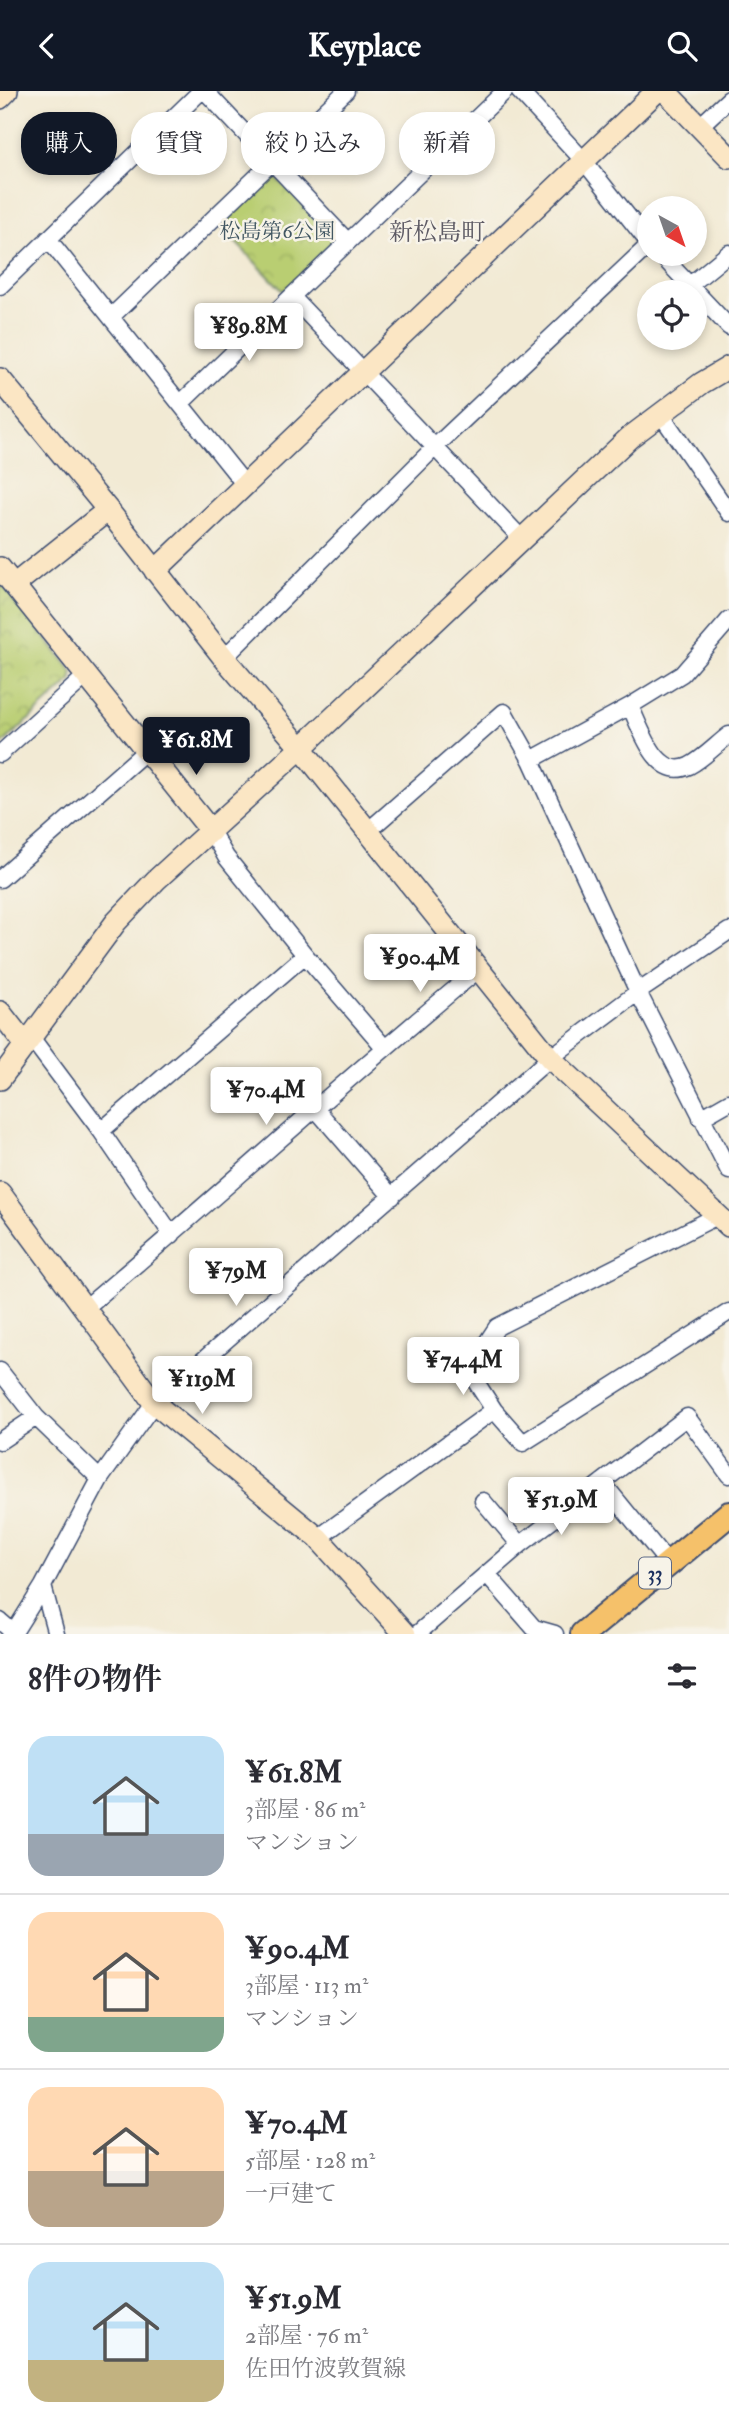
<!DOCTYPE html>
<html lang="ja">
<head>
<meta charset="utf-8">
<style>
	body { margin:0; font-family:"IM FELL Double Pica","Noto Serif JP",serif; background:#f2f2f3; color:#2b2b33; height:100vh; display:flex; flex-direction:column; font-size:26px; white-space:nowrap }
	* { box-sizing:border-box; margin:0 }
	p { font-size:23px; color:#7c7c81 }
	.icon { flex:none; width:38px; height:38px; fill:none; stroke:currentColor; stroke-width:2; stroke-linecap:round; stroke-linejoin:round }
	.map { position:relative; height:1543px; overflow:hidden }
	.drawer { display:flex; flex-direction:column; background:#fff; flex:1 }
	.drawer>* { flex:none }
	.banner { position:absolute; left:21px; top:21px; width:688px; height:63px; display:flex; gap:14px }
	.needle { width:46px; rotate:140deg }
	.tools { position:absolute; left:637px; top:105px; display:grid; gap:14px }
	.tools a { display:grid; place-items:center; width:70px; height:70px; border-radius:50%; background:#fff; box-shadow:0 4px 10px #0003; font-size:35px }
	.price { position:absolute; translate:-50% -60px; padding:0 16px; border-radius:7px; background:#fff; color:#222; font-size:23px; line-height:46px; filter:drop-shadow(0 2px 4px #0008) }
	.price::after { content:''; position:absolute; left:50%; top:42px; width:21px; height:16px; margin-left:-10px; background:inherit; clip-path:polygon(0 0,100% 0,50% 100%) }
	.price.selected { background:#111827; color:#fff }
	ul { padding:0; list-style:none }
	li { display:flex; align-items:center; gap:21px; height:175px; padding:0 28px }
	li+li { border-top:2px solid #e1e1e2 }
	li span { display:grid; place-items:center; flex:none; width:196px; height:140px; border-radius:21px; color:#555 }
	li>.icon { margin-inline-start:auto }
	span .icon { width:84px; height:84px; fill:#fffc; stroke-width:1 }
	li b { font-size:30px }
	h2 { display:flex; justify-content:space-between; align-items:center; height:84px; padding:0 28px; font-size:30px }
	.tag { padding:0 24px; border-radius:28px; background:#fff; box-shadow:0 4px 10px #0003; font-size:24px; line-height:63px }
	.tag.selected { background:#111827; color:#fff }
	header { display:flex; justify-content:space-between; align-items:center; height:91px; padding:0 28px; background:#111827; color:#fff; font-size:32px; font-weight:700 }
	.map>svg:first-child { display:block }
	.park { fill:url(#park-crowns); stroke:#6a7e68; stroke-width:2 }
	.lines { fill:none; stroke-linecap:round; stroke-linejoin:round }
	.street-casing { stroke:#3b4b70; stroke-width:19 }
	.secondary-casing { stroke:#3b4b70; stroke-width:24 }
	.primary-casing { stroke:#3b4b70; stroke-width:28 }
	.street { stroke:#fff; stroke-width:16 }
	.secondary { stroke:#fbe6c4; stroke-width:21 }
	.primary { stroke:#f5c16b; stroke-width:24 }
	.labels { text-anchor:middle; stroke-width:5; stroke-linejoin:round; paint-order:stroke }
	.shield { fill:#f7f3e8; stroke:#5d6a87; stroke-width:2 }
	.shield-label { font-size:19px; font-weight:bold; fill:#1b2f5e }
	.park-label { font-size:21px; fill:#425763; stroke:#f7f3e8 }
	.quarter-label { font-size:24px; fill:#5e5b65; stroke:#f7f3e8 }
</style>
</head>
<body>
<header><svg class="icon" aria-label="back" viewBox="0 0 24 24"><path d="M15 5l-7 7 7 7"/></svg>Keyplace<svg class="icon" aria-label="search" viewBox="0 0 24 24"><circle cx="10" cy="10" r="6"/><path d="M15 15l6 6"/></svg></header>
<div class="map">
<svg width="729" height="1543" viewBox="0 0 729 1543">
	<defs>
		<pattern id="park-crowns" width="20" height="18" patternUnits="userSpaceOnUse" patternTransform="scale(1.75)"><rect width="20" height="18" fill="#b9ce72"/><path d="M2 6a3 3 0 1 1 6 0M12 15a3 3 0 1 1 6 0" fill="none" stroke="#9eb165"/></pattern>
	</defs>
	<rect width="100%" height="100%" fill="#f7f3e8"/>
	<filter id="ink" filterUnits="userSpaceOnUse"><feTurbulence type="fractalNoise" baseFrequency=".0143" numOctaves="2"/><feDisplacementMap in="SourceGraphic" scale="14" xChannelSelector="R" yChannelSelector="G"/><feConvolveMatrix kernelMatrix="1 2 1 2 8 2 1 2 1" color-interpolation-filters="sRGB"/></filter>
	<filter id="wash" filterUnits="userSpaceOnUse"><feTurbulence type="fractalNoise" baseFrequency=".00686" numOctaves="4" result="noise"/><feDisplacementMap in="SourceGraphic" scale="28" xChannelSelector="R" yChannelSelector="G"/><feGaussianBlur stdDeviation="1.57" result="paint"/><feColorMatrix in="noise" values="0 0 0 0 0 0 0 0 0 0 0 0 0 0 0 0 0 1.4 0 .05"/><feComposite in="paint" operator="in"/></filter>
	<g filter="url(#wash)">
		<rect width="100%" height="100%" fill="#f2ead4"/>
		<path class="park" d="M269 87H277L333 145 334 153 286 200H283L221 136V132Z
			M0 491 73 581 71 590 0 655Z"/>
	</g>
	<g filter="url(#ink)">
		<g class="lines">
			<g class="street-casing">
				<path id="street" d="M519 0 584 70 649 152
					M700 35 729 8
					M48 148 246 395
					M348 151 505 0
					M660 163 729 236
					M690 194 729 162
					M0 195 201 0
					M292 206 522 448
					M111 226 346 0
					M181 312 348 151 205 0
					M660 322 729 422
					M224 567 436 355 649 154
					M630 615C641 637 656 690 689 675 703 668 717 653 729 644
					M0 663 87 584
					M531 669 630 615 682 583 729 529
					M211 740 226 766 305 864 384 956
					M368 740 504 621 531 669 638 901 729 1080
					M0 788 147 659
					M30 945 101 1040 172 1144
					M315 1017 392 1106
					M701 1027 729 1011
					M101 1040 305 864
					M719 1124 497 1236 480 1262 476 1291 494 1319 523 1352 729 1221
					M84 1218C217 1106 345 988 479 878
					M0 1280 36 1326 100 1388
					M0 1350 36 1326
					M602 1391 668 1472
					M483 1410 520 1454
					M318 1447 494 1319
					M487 1483 534 1537 555 1543
					M43 1495 56 1543
					M0 1530 14 1542
					M13 1543 43 1495 100 1388 154 1312 550 967 638 901 729 840
					M417 1543 520 1454 687 1326 729 1384"/>
			</g>
			<g class="secondary-casing">
				<path id="secondary" d="M665 0 729 66
					M0 7 7 0
					M0 288 108 419 224 567 301 657 550 967 729 1135
					M0 477 211 740
					M155 480 657 0
					M14 494 108 419
					M0 921 25 953
					M0 988 116 831 156 789 301 657 629 347 702 292 729 276
					M0 1102 154 1312 318 1447 405 1543"/>
			</g>
			<g class="primary-casing">
				<path id="primary" d="M583 1543 729 1423"/>
			</g>
			<use href="#street" class="street"/>
			<use href="#secondary" class="secondary"/>
			<use href="#primary" class="primary"/>
		</g>
	</g>
	<g class="labels">
		<rect class="shield" x="639" y="1466.5" width="32" height="31" rx="5"/>
		<g class="shield-label">
			<text x="655" y="1489">33</text>
		</g>
		<g class="park-label">
			<text x="277" y="147">松島第6公園</text>
		</g>
		<g class="quarter-label">
			<text x="437" y="149">新松島町</text>
		</g>
	</g>
</svg>
<div class="tools">
<a><svg class="needle" viewBox="-14 -14 28 28"><path d="M0-13l5 13h-10z" fill="#e53935"/><path d="M0 13l5-13h-10z" fill="#7c7c81"/></svg></a>
<a><svg class="icon" aria-label="locate" viewBox="0 0 24 24"><circle cx="12" cy="12" r="6"/><path d="M12 2v4M12 18v4M2 12h4M18 12h4"/></svg></a>
</div>
<b class="price" style="left:249px;top:272px">¥89.8M</b>
<b class="price selected" style="left:196px;top:686px">¥61.8M</b>
<b class="price" style="left:420px;top:903px">¥90.4M</b>
<b class="price" style="left:266px;top:1036px">¥70.4M</b>
<b class="price" style="left:236px;top:1217px">¥79M</b>
<b class="price" style="left:463px;top:1306px">¥74.4M</b>
<b class="price" style="left:202px;top:1325px">¥119M</b>
<b class="price" style="left:561px;top:1446px">¥51.9M</b>
<div class="banner">
<a class="tag selected">購入</a>
<a class="tag">賃貸</a>
<a class="tag">絞り込み</a>
<a class="tag">新着</a>
</div>
</div>
<section class="drawer">
<h2>8件の物件<svg class="icon" aria-label="filters" viewBox="0 0 24 24"><path d="M4 7h16M4 17h16"/><circle cx="9" cy="7" r="2"/><circle cx="15" cy="17" r="2"/></svg></h2>
<ul>
<li><span style="background:linear-gradient(#bfe0f5 70%,#9aa5b1 0)"><svg class="icon" aria-label="home" viewBox="0 0 24 24"><path d="M3 11l9-7 9 7M6 9v11h12V9"/></svg></span><div><b>¥61.8M</b><p>3部屋 · 86 m²</p><p>マンション</p></div></li>
<li><span style="background:linear-gradient(#ffd9b3 75%,#7fa58c 0)"><svg class="icon" aria-label="home" viewBox="0 0 24 24"><path d="M3 11l9-7 9 7M6 9v11h12V9"/></svg></span><div><b>¥90.4M</b><p>3部屋 · 113 m²</p><p>マンション</p></div></li>
<li><span style="background:linear-gradient(#ffd9b3 60%,#b9a48a 0)"><svg class="icon" aria-label="home" viewBox="0 0 24 24"><path d="M3 11l9-7 9 7M6 9v11h12V9"/></svg></span><div><b>¥70.4M</b><p>5部屋 · 128 m²</p><p>一戸建て</p></div></li>
<li><span style="background:linear-gradient(#bfe0f5 70%,#c2b280 0)"><svg class="icon" aria-label="home" viewBox="0 0 24 24"><path d="M3 11l9-7 9 7M6 9v11h12V9"/></svg></span><div><b>¥51.9M</b><p>2部屋 · 76 m²</p><p>佐田竹波敦賀線</p></div></li>
</ul>
</section>
</body>
</html>
